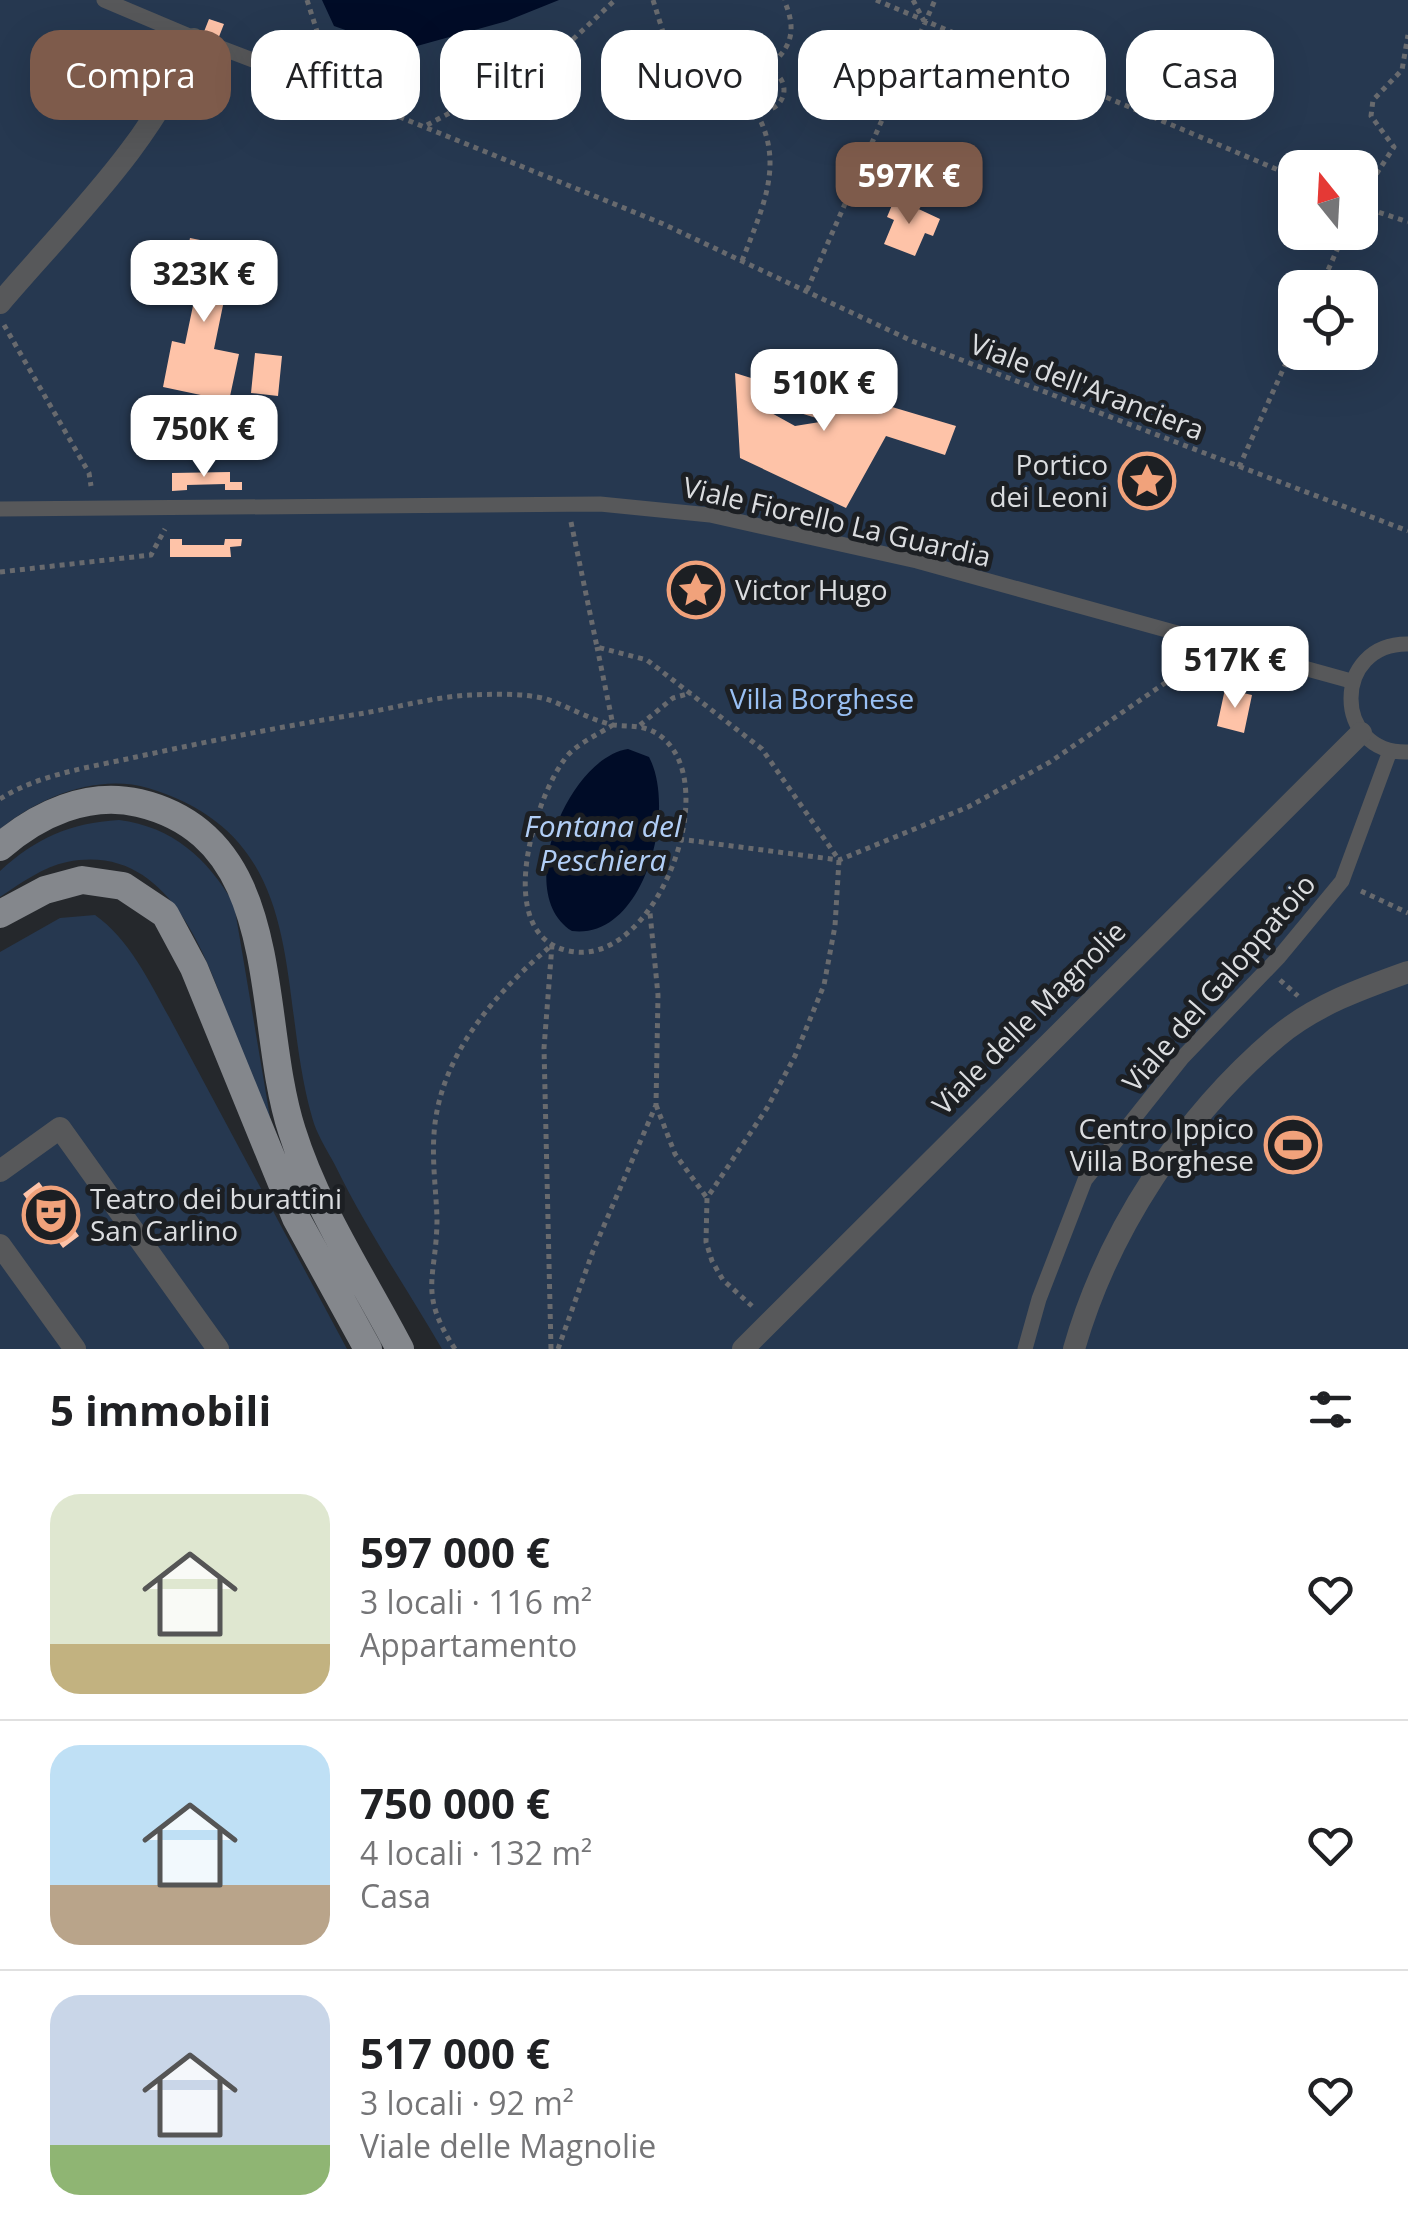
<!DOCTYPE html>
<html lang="it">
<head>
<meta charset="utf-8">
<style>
	body { margin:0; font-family:"Open Sans",sans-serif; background:#f6f6f6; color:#202124; height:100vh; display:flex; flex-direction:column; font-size:38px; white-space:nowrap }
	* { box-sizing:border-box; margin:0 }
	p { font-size:32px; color:#757577 }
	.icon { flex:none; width:55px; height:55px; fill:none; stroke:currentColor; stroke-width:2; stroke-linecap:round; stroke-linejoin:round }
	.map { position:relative; height:1349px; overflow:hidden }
	.drawer { display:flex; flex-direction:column; background:#fff; flex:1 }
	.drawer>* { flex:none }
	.top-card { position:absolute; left:30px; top:30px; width:1350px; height:90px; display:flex; gap:20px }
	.needle { width:65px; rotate:342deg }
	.fabs { position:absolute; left:1278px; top:150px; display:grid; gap:20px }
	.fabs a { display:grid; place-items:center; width:100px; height:100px; border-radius:20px; background:#fff; box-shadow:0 10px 40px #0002; font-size:50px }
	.price { position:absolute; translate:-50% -85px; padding:0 22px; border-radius:20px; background:#fff; color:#222; font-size:32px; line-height:65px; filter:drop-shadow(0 2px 5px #0008) }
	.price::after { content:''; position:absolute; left:50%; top:60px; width:30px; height:22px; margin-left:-15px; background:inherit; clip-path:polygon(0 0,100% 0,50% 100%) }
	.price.selected { background:#7e5b4b; color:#fff }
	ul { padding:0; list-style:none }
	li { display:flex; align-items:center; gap:30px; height:250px; padding:0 50px }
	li+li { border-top:2px solid #e0e0e0 }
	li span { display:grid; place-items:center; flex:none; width:280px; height:200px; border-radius:30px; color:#555 }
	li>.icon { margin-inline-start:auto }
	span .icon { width:120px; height:120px; fill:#fffc; stroke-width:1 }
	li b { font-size:42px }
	h2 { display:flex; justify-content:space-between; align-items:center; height:120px; padding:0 50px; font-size:42px }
	.pill { padding:0 35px; border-radius:30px; background:#fff; box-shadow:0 10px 40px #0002; font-size:35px; line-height:90px }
	.pill.selected { background:#7e5b4b; color:#fff }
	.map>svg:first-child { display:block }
	.green { fill:#263850; fill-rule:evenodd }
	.water { fill:#000c27 }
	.building { fill:#fec3a8; fill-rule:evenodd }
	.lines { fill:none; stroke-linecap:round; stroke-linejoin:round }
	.path { stroke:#686a6e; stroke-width:5; stroke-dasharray:5 5; stroke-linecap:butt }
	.service { stroke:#57585a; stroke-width:15 }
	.pedestrian { stroke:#57585a; stroke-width:22 }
	.primary { stroke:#84878c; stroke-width:28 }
	.labels { text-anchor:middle; stroke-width:10; stroke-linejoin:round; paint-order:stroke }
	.street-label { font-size:28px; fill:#dbdde0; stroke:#1c1f23 }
	.poi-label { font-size:28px; fill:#dbdde0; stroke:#1c1f23; text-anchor:end }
	.park-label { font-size:28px; fill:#9ac1f5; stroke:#1c1f23 }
	.water-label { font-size:30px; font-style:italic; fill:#b1cef6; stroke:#1c1f23 }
</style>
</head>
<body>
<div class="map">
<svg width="1408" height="1349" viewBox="0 0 1408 1349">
	<rect width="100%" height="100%" fill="#25282c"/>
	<path class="green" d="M0 0H1408V1349H442C406 1287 366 1229 335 1165 327 1150 316 1133 312 1117 275 986 313 838 148 788 98 773 39 797 0 829ZM1295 168H1360V232H1295ZM1295 288H1360V352H1295Z
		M119 820C173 827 207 858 234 904L273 1135C259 1097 245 1059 230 1021 204 950 166 842 67 862 43 867 21 883 0 897V871C36 838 70 823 119 820Z
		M95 915C129 939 149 981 169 1017L347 1349H0V952L60 918Z"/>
	<path class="water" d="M322 0H559L507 21 417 46H391L334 26Z
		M628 749 649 757C677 809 645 940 572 931 512 894 568 758 628 749Z"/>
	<path class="building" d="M209 19 224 24 209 62 194 57Z
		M895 198 940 219 933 236 925 233 915 256 884 244 894 220 887 217Z
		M190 238 235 247 214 349 239 354 229 401 163 387 172 341 185 344 195 296 178 293Z
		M255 353 282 356 278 396 251 393Z
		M735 373 786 389 791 377 956 426 945 455 886 436 846 508 740 458ZM771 404 826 421 795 426 768 411Z
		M230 472V482H242V490H225V484L187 485V490L172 491V473Z
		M170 539H182V545H224L225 539H242L241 546 230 547 231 557H170Z
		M1225 689 1252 695 1244 733 1217 726Z
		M39 1182 79 1236 63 1248 23 1194Z"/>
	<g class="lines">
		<path class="path" d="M307 0 329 69
			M653 0 663 32 745 83
			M876 0 1295 177
			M913 0 925 23
			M744 90a20 20 0 1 1 40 0a20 20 0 1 1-40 0Z
			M765 70C791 49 798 32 784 0
			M353 98 661 223 912 341 1408 531
			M427 125 552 59 615 0
			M1360 199 1394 147 1371 116 1373 100 1402 70 1408 35
			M1360 206 1408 222
			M742 261C763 206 787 161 753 107
			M1320 288 1345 232
			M807 290 935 0
			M4 325 89 473 91 486
			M1239 467 1295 343
			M571 522 597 647 647 660 762 749 839 860 835 926 824 985 795 1056 767 1108 707 1198 706 1242 712 1261 723 1280 752 1306
			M0 572 151 555 165 529
			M640 725 673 698 691 693
			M0 799C39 774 92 767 136 757 210 741 284 726 359 714 395 708 433 697 470 695 492 694 525 693 546 699 567 706 587 718 609 724 626 728 642 723 659 735 727 782 655 970 569 951 492 935 534 801 564 760 574 745 597 735 613 725L597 647
			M679 839 839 860 968 807 1050 762 1200 659
			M1361 891 1408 913
			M1280 980 1298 996
			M656 1105 675 1154 707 1198
			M455 1349C417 1291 437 1278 437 1218 436 1190 432 1162 434 1134 439 1056 495 993 552 945
			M551 1349 544 1048 552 945
			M558 1349 593 1251 656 1105 658 995 650 913"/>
		<path class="service" d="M104 0 201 41
			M216 46 337 92
			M0 509 600 504 710 515 917 561 1351 681
			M1408 644C1332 643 1332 754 1408 752
			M1025 1349 1039 1299 1085 1180 1182 1058 1279 957 1342 881 1390 751"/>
		<path class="pedestrian" d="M0 303C69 222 156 140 194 39
			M0 1171 60 1128 218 1349
			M0 1245 75 1349
			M743 1349 1361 733
			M1074 1349C1108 1230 1183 1117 1277 1037 1315 1005 1363 988 1408 972"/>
		<path class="primary" d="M0 847C38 814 88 791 139 803 287 838 255 1018 292 1131 316 1208 363 1278 400 1349
			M0 914 45 890 82 880 123 886 165 914 194 968 296 1218 368 1349"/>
	</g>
	<defs>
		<g id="sight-ring" transform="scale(2.875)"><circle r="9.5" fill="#1c1f23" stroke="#f1a27b" stroke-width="1.5"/><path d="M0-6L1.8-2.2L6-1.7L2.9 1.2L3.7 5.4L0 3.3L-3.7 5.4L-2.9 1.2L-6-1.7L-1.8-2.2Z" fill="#f1a27b"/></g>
		<g id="stadium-ring" transform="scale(2.875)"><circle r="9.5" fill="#1c1f23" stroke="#f1a27b" stroke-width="1.5"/><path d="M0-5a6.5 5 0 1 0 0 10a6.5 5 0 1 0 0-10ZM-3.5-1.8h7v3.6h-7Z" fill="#f1a27b"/></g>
		<g id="theatre-ring" transform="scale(2.875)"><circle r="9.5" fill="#1c1f23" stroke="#f1a27b" stroke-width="1.5"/><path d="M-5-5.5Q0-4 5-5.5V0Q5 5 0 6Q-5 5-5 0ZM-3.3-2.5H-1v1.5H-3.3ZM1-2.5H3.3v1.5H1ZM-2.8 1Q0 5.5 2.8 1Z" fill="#f1a27b"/></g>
	</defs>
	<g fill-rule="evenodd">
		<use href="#sight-ring" x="1147" y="481"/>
		<use href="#sight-ring" x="696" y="590"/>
		<use href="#stadium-ring" x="1293" y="1145"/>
		<use href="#theatre-ring" x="51" y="1215"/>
	</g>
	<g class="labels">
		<g class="street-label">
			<text transform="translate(1087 387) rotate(21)" y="10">Viale dell'Aranciera</text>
			<text transform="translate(837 522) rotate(13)" y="10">Viale Fiorello La Guardia</text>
			<text transform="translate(1219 983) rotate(-49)" y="10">Viale del Galoppatoio</text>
			<text transform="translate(1029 1018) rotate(-45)" y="10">Viale delle Magnolie</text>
		</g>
		<g class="poi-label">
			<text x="1108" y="475">Portico<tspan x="1108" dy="32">dei Leoni</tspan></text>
			<text x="735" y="600" text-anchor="start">Victor Hugo</text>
			<text x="1254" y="1139">Centro Ippico<tspan x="1254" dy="32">Villa Borghese</tspan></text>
			<text x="90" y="1209" text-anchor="start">Teatro dei burattini<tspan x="90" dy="32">San Carlino</tspan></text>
		</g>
		<g class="park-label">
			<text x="822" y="709">Villa Borghese</text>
		</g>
		<g class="water-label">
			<text x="603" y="837">Fontana del<tspan x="603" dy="34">Peschiera</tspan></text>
		</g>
	</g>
</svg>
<div class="fabs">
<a><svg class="needle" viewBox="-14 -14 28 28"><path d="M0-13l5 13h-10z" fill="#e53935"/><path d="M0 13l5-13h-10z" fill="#757577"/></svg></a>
<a><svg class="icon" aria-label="locate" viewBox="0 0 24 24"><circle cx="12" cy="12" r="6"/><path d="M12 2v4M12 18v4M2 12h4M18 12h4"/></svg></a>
</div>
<b class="price selected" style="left:909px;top:227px">597K €</b>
<b class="price" style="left:204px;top:325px">323K €</b>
<b class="price" style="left:824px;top:434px">510K €</b>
<b class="price" style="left:204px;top:480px">750K €</b>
<b class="price" style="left:1235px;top:711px">517K €</b>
<div class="top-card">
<a class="pill selected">Compra</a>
<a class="pill">Affitta</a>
<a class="pill">Filtri</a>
<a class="pill">Nuovo</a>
<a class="pill">Appartamento</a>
<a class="pill">Casa</a>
</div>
</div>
<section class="drawer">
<h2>5 immobili<svg class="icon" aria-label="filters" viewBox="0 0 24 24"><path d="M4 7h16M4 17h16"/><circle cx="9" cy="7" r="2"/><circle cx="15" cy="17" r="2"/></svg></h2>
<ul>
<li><span style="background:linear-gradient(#dfe7d0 75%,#c2b280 0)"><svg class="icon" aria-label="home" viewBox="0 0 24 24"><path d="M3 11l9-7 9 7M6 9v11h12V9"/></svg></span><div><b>597 000 €</b><p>3 locali · 116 m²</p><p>Appartamento</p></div><svg class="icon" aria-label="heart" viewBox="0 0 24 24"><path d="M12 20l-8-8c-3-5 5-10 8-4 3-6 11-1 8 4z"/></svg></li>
<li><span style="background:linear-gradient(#bfe0f5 70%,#b9a48a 0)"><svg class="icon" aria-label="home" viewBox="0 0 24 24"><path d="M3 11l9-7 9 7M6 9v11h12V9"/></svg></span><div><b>750 000 €</b><p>4 locali · 132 m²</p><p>Casa</p></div><svg class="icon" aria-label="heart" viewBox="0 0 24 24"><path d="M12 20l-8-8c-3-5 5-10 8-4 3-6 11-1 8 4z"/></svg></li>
<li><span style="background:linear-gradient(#c9d6e8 75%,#8fb573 0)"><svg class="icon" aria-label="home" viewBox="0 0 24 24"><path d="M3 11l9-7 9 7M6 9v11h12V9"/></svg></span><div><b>517 000 €</b><p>3 locali · 92 m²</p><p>Viale delle Magnolie</p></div><svg class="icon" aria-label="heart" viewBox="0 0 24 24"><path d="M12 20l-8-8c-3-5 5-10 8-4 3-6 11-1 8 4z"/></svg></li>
</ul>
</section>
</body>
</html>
